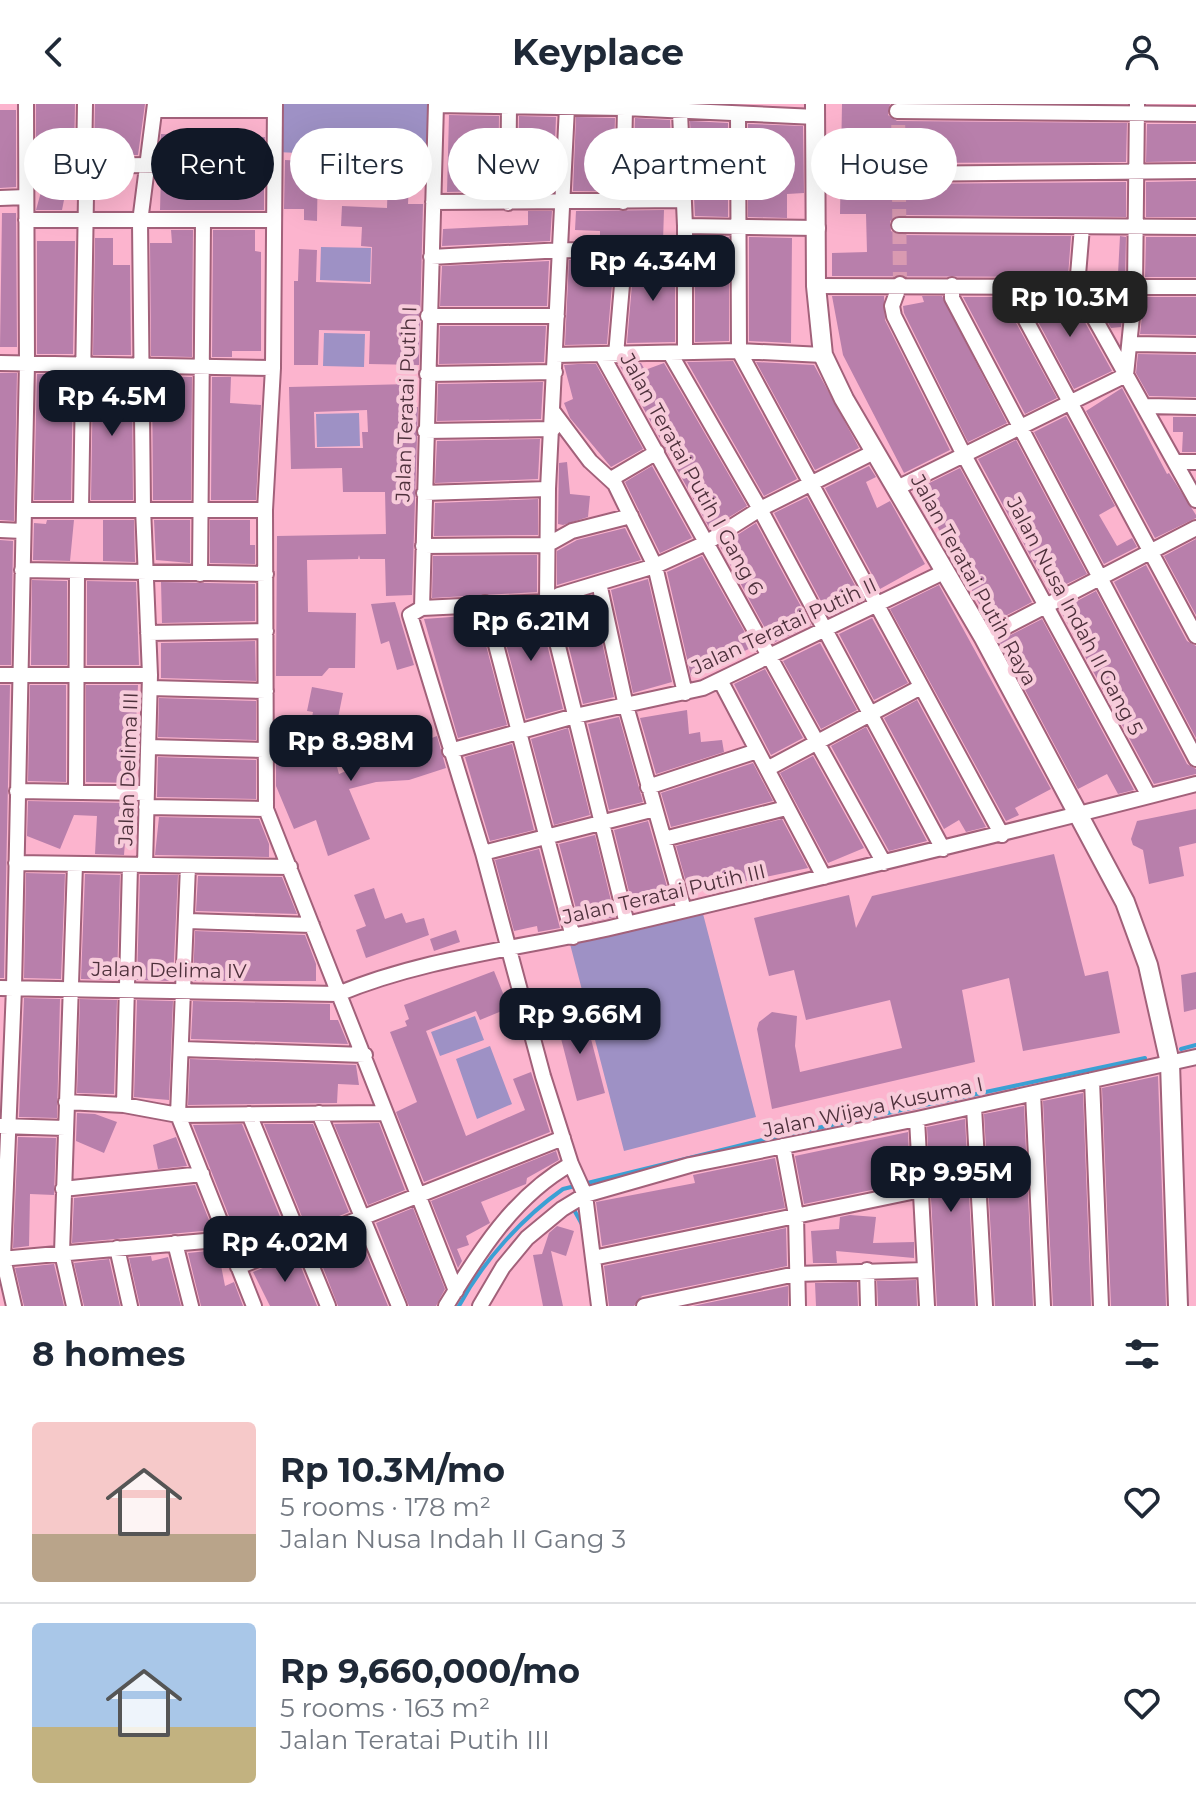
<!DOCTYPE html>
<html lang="en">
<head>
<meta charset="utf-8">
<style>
	body { margin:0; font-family:Montserrat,sans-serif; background:#f6f6f7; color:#1f2937; height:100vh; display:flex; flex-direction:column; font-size:30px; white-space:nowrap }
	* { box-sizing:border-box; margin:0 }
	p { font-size:26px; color:#747a83 }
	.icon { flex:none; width:44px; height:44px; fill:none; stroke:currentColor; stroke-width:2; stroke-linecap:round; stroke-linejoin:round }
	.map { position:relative; height:1202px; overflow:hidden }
	.sheet { display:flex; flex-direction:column; background:#fff; flex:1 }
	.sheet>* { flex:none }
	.guide { position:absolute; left:24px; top:24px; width:1148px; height:72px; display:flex; gap:16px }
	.price { position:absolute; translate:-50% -68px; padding:0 18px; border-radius:16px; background:#111827; color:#fff; font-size:26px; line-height:52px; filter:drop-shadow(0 2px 4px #0008) }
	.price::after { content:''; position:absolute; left:50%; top:48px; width:24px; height:18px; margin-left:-12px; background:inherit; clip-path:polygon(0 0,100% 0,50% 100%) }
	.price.on { background:#222; color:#fff }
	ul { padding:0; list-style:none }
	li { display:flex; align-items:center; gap:24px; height:200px; padding:0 32px }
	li+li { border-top:2px solid #e0e1e3 }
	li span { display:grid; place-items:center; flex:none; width:224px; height:160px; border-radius:8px; color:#555 }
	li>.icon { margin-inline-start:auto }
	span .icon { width:96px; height:96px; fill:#fffc; stroke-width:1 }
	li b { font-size:34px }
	h2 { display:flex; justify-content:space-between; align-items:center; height:96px; padding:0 32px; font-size:34px }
	.chip { padding:0 28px; border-radius:36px; background:#fff; box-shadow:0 8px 32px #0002; font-size:28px; line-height:72px }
	.chip.on { background:#111827; color:#fff }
	header { display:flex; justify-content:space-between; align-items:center; height:104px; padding:0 32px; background:#fff; font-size:36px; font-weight:700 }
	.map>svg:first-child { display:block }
	.green { fill:#9e91c5 }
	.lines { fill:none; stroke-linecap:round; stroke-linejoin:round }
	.stream { stroke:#3ba0d4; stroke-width:4 }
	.building { fill:#b87fab; fill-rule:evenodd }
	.minor-tunnel { stroke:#d99ab1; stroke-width:14; stroke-dasharray:14 7; stroke-linecap:butt }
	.minor-casing { stroke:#a2617a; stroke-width:18 }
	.tertiary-casing { stroke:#a2617a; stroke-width:22 }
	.minor { stroke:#fff; stroke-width:14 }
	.tertiary { stroke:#fff; stroke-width:18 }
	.labels { text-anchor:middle; stroke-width:8; stroke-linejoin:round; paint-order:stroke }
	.street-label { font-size:20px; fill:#4d303b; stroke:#f7cbda }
</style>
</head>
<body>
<header><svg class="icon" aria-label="back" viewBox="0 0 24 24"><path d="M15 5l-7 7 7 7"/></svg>Keyplace<svg class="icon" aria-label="person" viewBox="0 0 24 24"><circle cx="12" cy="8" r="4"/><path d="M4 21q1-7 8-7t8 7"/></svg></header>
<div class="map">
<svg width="1196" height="1202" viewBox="0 0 1196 1202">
	<rect width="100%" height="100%" fill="#fcb4ce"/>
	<path class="green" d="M278 0H431L427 55 277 48Z
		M321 143 371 144 370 178 320 176Z
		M324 229 365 230 364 263 323 262Z
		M359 309 360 342 317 343 316 310Z
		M702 806 756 1013 624 1047 570 840Z
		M475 912 484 936 440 952 431 928Z
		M490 942 512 1000 477 1015 456 955Z"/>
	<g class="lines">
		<path class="stream" d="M1181 945 1196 941
			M573 1104 584 1124
			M459 1202C483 1157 522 1114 563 1085L766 1035 1145 954"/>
	</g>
	<path class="building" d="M36 0H75L74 52H36Z
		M95 0H145L138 51H94Z
		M842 0H890L888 11 897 17 1127 19 1126 58 895 59 886 69 894 80 1126 78V113L899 111 890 117 891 127 899 131 1071 132 1068 173 832 172V149L867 148 866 110H840Z
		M0 6H16V83L0 84Z
		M449 11 499 12 498 87 447 88Z
		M519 12 556 13 553 87H518Z
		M576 13 615 14 613 87H573Z
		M635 14 670 16 673 86H633Z
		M690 17 728 19V113L695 112Z
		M748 20 803 22 804 89 787 90V114L748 113Z
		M1147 20H1196V57L1146 58Z
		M161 30 265 33V50L159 51Z
		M338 52 410 55 408 100H423L419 261 369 260 370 227 319 226 318 261H294V177H298L299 145 317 146 316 178 371 180 372 143 361 142 362 123 341 122 342 102 387 104 388 73 337 70Z
		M305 53H318L317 117 304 116V105H284L285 56 305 57Z
		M264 70V106H160L161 71Z
		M44 77 66 86 62 106H36Z
		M1196 77V113H1146V78Z
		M664 106 663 137 600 136V127L575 126 576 107Z
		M528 107H552L550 137 442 142 443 125 528 121Z
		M2 109H16L17 243H0Z
		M171 126H193L192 253 151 252 150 139H172Z
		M213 126H255V147L261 148V247H232V253H212Z
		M695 132 729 133V237L695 238Z
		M1120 132 1126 133 1125 182 1121 223 1111 224 1087 181 1088 170H1118Z
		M749 133 792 134 791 239 749 237Z
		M1146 133H1196V173H1145Z
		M95 134H113V161H130L131 251H93Z
		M37 137H75L73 250H37Z
		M569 156H614L607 240 565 241Z
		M549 157 547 202H440L442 162Z
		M634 157H675V238L627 239Z
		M832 192H884L885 216 950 346 904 369 843 251Z
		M922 192H942L1007 319 968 338 904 209 903 202 924 198Z
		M963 193H1002L1057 294 1025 310Z
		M1025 193H1071L1112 267 1074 285Z
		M1144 193H1196V231L1140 230Z
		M440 222H546L544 258 439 260Z
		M1138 250 1196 251V293L1149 292 1136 269Z
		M733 257 797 375 764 392 687 258Z
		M756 258 814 261 859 344 815 366Z
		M641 259 645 266 664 259 747 402 710 425 619 260Z
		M578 260H596L643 345 611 363 570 314 564 299 573 295 564 261Z
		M0 269H17L14 417 0 416Z
		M37 270H73L71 396H34Z
		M93 271H132L133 396H91Z
		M152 272 192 273 191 396H153Z
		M212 273H231L230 299 261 301 256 396H211Z
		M543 278 541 315 437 317 438 280Z
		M410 280V303H418L412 491 386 492 385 455H360L359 451 358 455 307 456 308 508 356 509 355 564H329L322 572H276L277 432 386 430 385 388H343L342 364 291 365 289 283ZM367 306 368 328H362L363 344H315L314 308Z
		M1122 284 1167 370 1169 369 1196 411V414L1155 434 1086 307Z
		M1066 312 1115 402 1099 411 1117 442 1132 434 1137 443 1104 460 1034 328Z
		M1173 313H1196V348H1182L1183 328H1173Z
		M540 335 538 375 435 379 437 337Z
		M1016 336 1087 470 1050 488 978 355Z
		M567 358 570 390 590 392 588 413 563 421 558 420 559 359Z
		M652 362 692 434 660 449 625 378Z
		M869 362 876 373 866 378 877 404 890 397 925 460 880 485 825 384Z
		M960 364 1032 498 990 520 917 385Z
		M807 393 863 496 829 512 774 409Z
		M538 395V431L434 432 435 399Z
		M47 416H74L70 457 33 456 34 419 46 420Z
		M103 416H134L135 458 103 457Z
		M154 416H190V459L156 456Z
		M210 416H250V441H255V460L210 459Z
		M756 419 811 521 773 539 720 442Z
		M625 424 641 456 557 481V447L577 436Z
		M1196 435V511L1164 452Z
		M0 436 13 437 11 561H0Z
		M537 451V488L432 494 433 452Z
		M702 452 753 543 691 572 667 468Z
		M1146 461 1187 537 1196 542V634L1114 478Z
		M648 475 672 578 633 589 611 486Z
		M32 476 67 477V561H31Z
		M87 477 136 478 139 561H87Z
		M161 478 255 480V517L162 519Z
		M939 481 1051 685 1015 704 1019 711 1006 717 890 505Z
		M1096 487 1187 660 1196 665V670L1154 680 1060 506Z
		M592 492 614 593 583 600 559 503Z
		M395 498 414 561 397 566 389 537 381 540 371 500Z
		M539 508 563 605 526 615 498 510Z
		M478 511 507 621 458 634 424 515Z
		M872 514 908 579 874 596 839 530Z
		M1042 515 1134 686 1118 690 1107 670 1078 685 999 537Z
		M255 537 256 577 161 574V539Z
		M820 539 857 606 821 625 783 557Z
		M765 565 803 634 771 651 734 580Z
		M0 581H10L4 874H0Z
		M30 581H66V678L28 677Z
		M86 581H138L133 679 86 678Z
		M312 583 343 589 338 614 328 617 325 626 310 623 313 608 307 607Z
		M159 594 256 597V636L158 633Z
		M917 596 986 723 966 728 959 716 944 725 884 614Z
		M687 606 689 630 700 628 701 638 722 636 724 648 656 670 640 614Z
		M619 613 643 698 609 706 588 620Z
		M423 614 429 635 437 632 446 664 409 676 376 678 349 685 370 735 328 752 316 716 294 725 276 682V651L316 648 317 658 334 652 339 670 358 662 357 656 393 646 387 625Z
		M866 623 927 737 889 747 831 642Z
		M568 624 590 711 554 721 531 635Z
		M512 640 534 726 490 737 465 653Z
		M813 652 864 744 828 759 780 669Z
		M158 653 256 656V695L157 693Z
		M753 659 773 697 671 723 661 689Z
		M28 697 128 699 124 751 95 750 97 712 74 711 60 745 27 732Z
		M1196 705V739L1179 743 1184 772 1149 780 1143 746 1133 741 1131 735 1137 717Z
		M159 713 259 715 269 740V753L155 751Z
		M782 715 808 764 689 789 676 742Z
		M648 717 670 793 633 804 614 726Z
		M595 731 615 813 580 820 559 740Z
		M539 745 560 824 538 828 537 822 514 827 495 756Z
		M1054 750 1085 872 1108 867 1120 929 1023 947 1009 874 962 886 975 958 772 1005 757 925 759 918 772 908 797 912 795 942 800 968 902 944 890 896 806 916 794 866 769 872 754 814 849 791 856 824 872 792Z
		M26 769 65 770 61 875 24 874Z
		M85 770 120 771 117 876 81 875Z
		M140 771H178L173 877 137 876Z
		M198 772 282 773 297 810 196 807Z
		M374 784 385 815 402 809 406 819 424 814 429 831 366 854 356 826 366 822 354 791Z
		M456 826 460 838 434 847 430 835Z
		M195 827 305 831 316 860V877H193Z
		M494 867 509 904 480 916 476 907 426 927 466 1032 525 1006 513 975 531 968 550 1028 424 1078 396 1008 417 998 390 928 407 922 405 917 409 915 404 901Z
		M1196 868V905L1184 908 1181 871Z
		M24 894 60 895 57 1014 19 1013Z
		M80 895 117 896 114 990 77 989Z
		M137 896 173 897 169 996 134 993Z
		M193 897 330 900V916H338L348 940 191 935Z
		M584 908 605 989 577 997 556 915Z
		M190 955 356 961 359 981 338 980 337 999 188 1001Z
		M1158 972 1166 1202H1111L1102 984Z
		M1083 989 1091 1202H1053L1043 997Z
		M1024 1002 1033 1202H995L984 1010Z
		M77 1009 95 1010 117 1018 104 1049 76 1037Z
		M965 1015 975 1202H937L927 1023Z
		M379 1019 405 1086 368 1101 334 1020Z
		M242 1020 288 1132 244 1150 193 1021Z
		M264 1020H313L349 1108 307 1125Z
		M908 1028 910 1078 804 1100 795 1052Z
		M18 1033 56 1034 54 1091 30 1090 29 1142 13 1144Z
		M176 1033 187 1062 158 1065 153 1041Z
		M556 1047 559 1056 527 1074 526 1080 481 1098 490 1119 466 1132 469 1141 457 1145 462 1157 458 1164 431 1097Z
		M775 1054 785 1104 602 1142 596 1098 695 1079 693 1071Z
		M195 1081 213 1126 72 1139 74 1094Z
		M413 1104 445 1185 436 1202H409L376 1119Z
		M850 1111 876 1113 873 1139 914 1138V1154L836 1147 837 1159H813L811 1127 839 1125 840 1113Z
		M557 1122 574 1127 566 1152 551 1147 563 1202H543L533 1151 542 1150 549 1129Z
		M786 1124 787 1162 642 1192 634 1202H609L604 1162Z
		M357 1127 388 1202H338L315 1143Z
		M218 1146 225 1182 234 1178 243 1202H201L188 1149Z
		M296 1151 317 1202H270L253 1168Z
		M151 1152 152 1157 168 1153 181 1202H140L129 1154Z
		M109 1155 120 1202H84L74 1159Z
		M54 1160 64 1202H24L15 1164Z
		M916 1176 917 1202H878L877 1177Z
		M857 1178 858 1202H816L815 1179Z
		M788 1182V1202H693Z"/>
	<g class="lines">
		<path class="minor-tunnel" d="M898 0 900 180"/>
		<g class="minor-casing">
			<path id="minor" d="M275 0 273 264 265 406 266 705 456 1187
				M436 1 625 4 816 13
				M567 3 548 385 547 498 627 820
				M155 6H275
				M897 7 1196 10
				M680 8 685 122V248
				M738 10 739 247 1002 731
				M84 61 85 0
				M27 62 274 60
				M896 70 1196 67
				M0 94 26 93
				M433 98 684 96
				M623 98 625 4
				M508 99 509 3
				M26 116H273
				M899 121 1196 123
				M685 122 818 124
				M1082 123 1077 183 1196 396
				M431 153 563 146 684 147
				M900 180 892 202 894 212 964 351 1149 692
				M952 181V194L1196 655
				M1007 181 1196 532
				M816 182 1077 183
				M1135 183H1196
				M428 212H557
				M1132 240 1196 241
				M555 251 739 247 823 251
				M602 251 884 759
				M616 251 625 146
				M671 251 760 405 943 745
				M0 259 273 264
				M427 270 555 268
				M1146 302 1196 303
				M554 309 590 357 615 380 655 462 685 589
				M425 327 553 325
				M1177 358H1196
				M611 375 657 348
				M897 384 1126 271 1135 183 1137 0
				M424 389 548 385
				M81 405 86 91
				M24 406H265
				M0 426 23 427
				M423 442 547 441 572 427 631 412
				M22 466 266 470
				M200 470 203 117
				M599 479 626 602 684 806
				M485 499 573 833
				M422 504 436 0
				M148 529 266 527
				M984 534 1196 424
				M0 571H150
				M720 576 824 773
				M150 584 266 587
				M148 643 264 646
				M450 647 575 612 703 584 946 467
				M767 665 919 584
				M648 683 757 647
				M17 687 147 689
				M76 688 77 469
				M146 703 266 705
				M664 735 786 704
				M483 749 655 705
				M16 759 290 763
				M145 761 150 571 143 404 140 118 155 0
				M188 762 178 1011 254 1202
				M188 817 312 821
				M0 884 338 890C424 854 523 844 614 823 808 777 1003 730 1196 680
				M182 945 365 951
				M1092 976 1101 1202
				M1033 989 1043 1202
				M66 998 124 1001 178 1011 385 1009
				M124 1001 130 761
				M974 1003 985 1202
				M319 1009 399 1202
				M249 1010 328 1202
				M917 1015 927 1202
				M0 1022 65 1024
				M783 1042 796 1111 798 1202
				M63 1085 202 1070
				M175 1139 191 1202
				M117 1144 130 1202
				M593 1154 921 1086
				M0 1155 228 1135
				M238 1163 563 1034
				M867 1166 868 1202
				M14 1202 3 1154 14 884 27 260 26 0
				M74 1202 62 1149 75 760
				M446 1202C479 1148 515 1091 571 1060
				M480 1202 503 1163 527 1134 562 1105 585 1091 690 1061 917 1015 1196 953
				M599 1202 585 1091 571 1060 543 972 483 749 410 511 422 504 547 498 559 491 655 462 706 439 760 405 876 347
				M644 1202 796 1170 925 1166"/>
		</g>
		<g class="tertiary-casing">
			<path id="tertiary" d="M815 0 816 182 823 251 844 295 984 534 1125 798 1148 861 1170 959 1178 1202"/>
		</g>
		<use href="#minor" class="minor"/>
		<use href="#tertiary" class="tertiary"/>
	</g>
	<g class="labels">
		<g class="street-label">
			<text transform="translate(406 300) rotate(-88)" y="7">Jalan Teratai Putih I</text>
			<text transform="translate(692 370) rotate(61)" y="7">Jalan Teratai Putih I Gang 6</text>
			<text transform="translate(974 476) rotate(61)" y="7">Jalan Teratai Putih Raya</text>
			<text transform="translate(1075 512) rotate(62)" y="7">Jalan Nusa Indah II Gang 5</text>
			<text transform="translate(784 522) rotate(-25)" y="7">Jalan Teratai Putih II</text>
			<text transform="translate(128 665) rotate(-88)" y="7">Jalan Delima III</text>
			<text transform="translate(664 790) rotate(-13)" y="7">Jalan Teratai Putih III</text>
			<text transform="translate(169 866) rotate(1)" y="7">Jalan Delima IV</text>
			<text transform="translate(873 1003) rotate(-12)" y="7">Jalan Wijaya Kusuma I</text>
		</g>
	</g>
</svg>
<b class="price" style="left:653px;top:199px">Rp 4.34M</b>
<b class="price on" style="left:1070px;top:235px">Rp 10.3M</b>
<b class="price" style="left:112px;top:334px">Rp 4.5M</b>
<b class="price" style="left:531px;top:559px">Rp 6.21M</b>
<b class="price" style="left:351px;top:679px">Rp 8.98M</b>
<b class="price" style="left:580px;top:952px">Rp 9.66M</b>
<b class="price" style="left:951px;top:1110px">Rp 9.95M</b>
<b class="price" style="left:285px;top:1180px">Rp 4.02M</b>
<div class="guide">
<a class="chip">Buy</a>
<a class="chip on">Rent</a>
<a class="chip">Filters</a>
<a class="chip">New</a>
<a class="chip">Apartment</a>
<a class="chip">House</a>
</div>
</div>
<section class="sheet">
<h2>8 homes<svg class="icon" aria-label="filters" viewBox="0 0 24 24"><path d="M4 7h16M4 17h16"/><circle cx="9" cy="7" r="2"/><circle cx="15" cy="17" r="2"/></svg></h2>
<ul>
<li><span style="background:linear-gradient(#f6c9c9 70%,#b9a48a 0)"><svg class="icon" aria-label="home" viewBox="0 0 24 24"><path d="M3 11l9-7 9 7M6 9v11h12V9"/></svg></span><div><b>Rp 10.3M/mo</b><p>5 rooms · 178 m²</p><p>Jalan Nusa Indah II Gang 3</p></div><svg class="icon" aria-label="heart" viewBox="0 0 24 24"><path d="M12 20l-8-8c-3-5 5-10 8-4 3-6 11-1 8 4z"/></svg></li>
<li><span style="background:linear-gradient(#a9c7e8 65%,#c2b280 0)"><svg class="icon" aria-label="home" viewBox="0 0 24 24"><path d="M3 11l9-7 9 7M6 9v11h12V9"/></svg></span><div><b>Rp 9,660,000/mo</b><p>5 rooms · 163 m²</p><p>Jalan Teratai Putih III</p></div><svg class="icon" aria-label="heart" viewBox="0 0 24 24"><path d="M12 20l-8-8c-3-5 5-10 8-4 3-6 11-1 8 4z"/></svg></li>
</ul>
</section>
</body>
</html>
